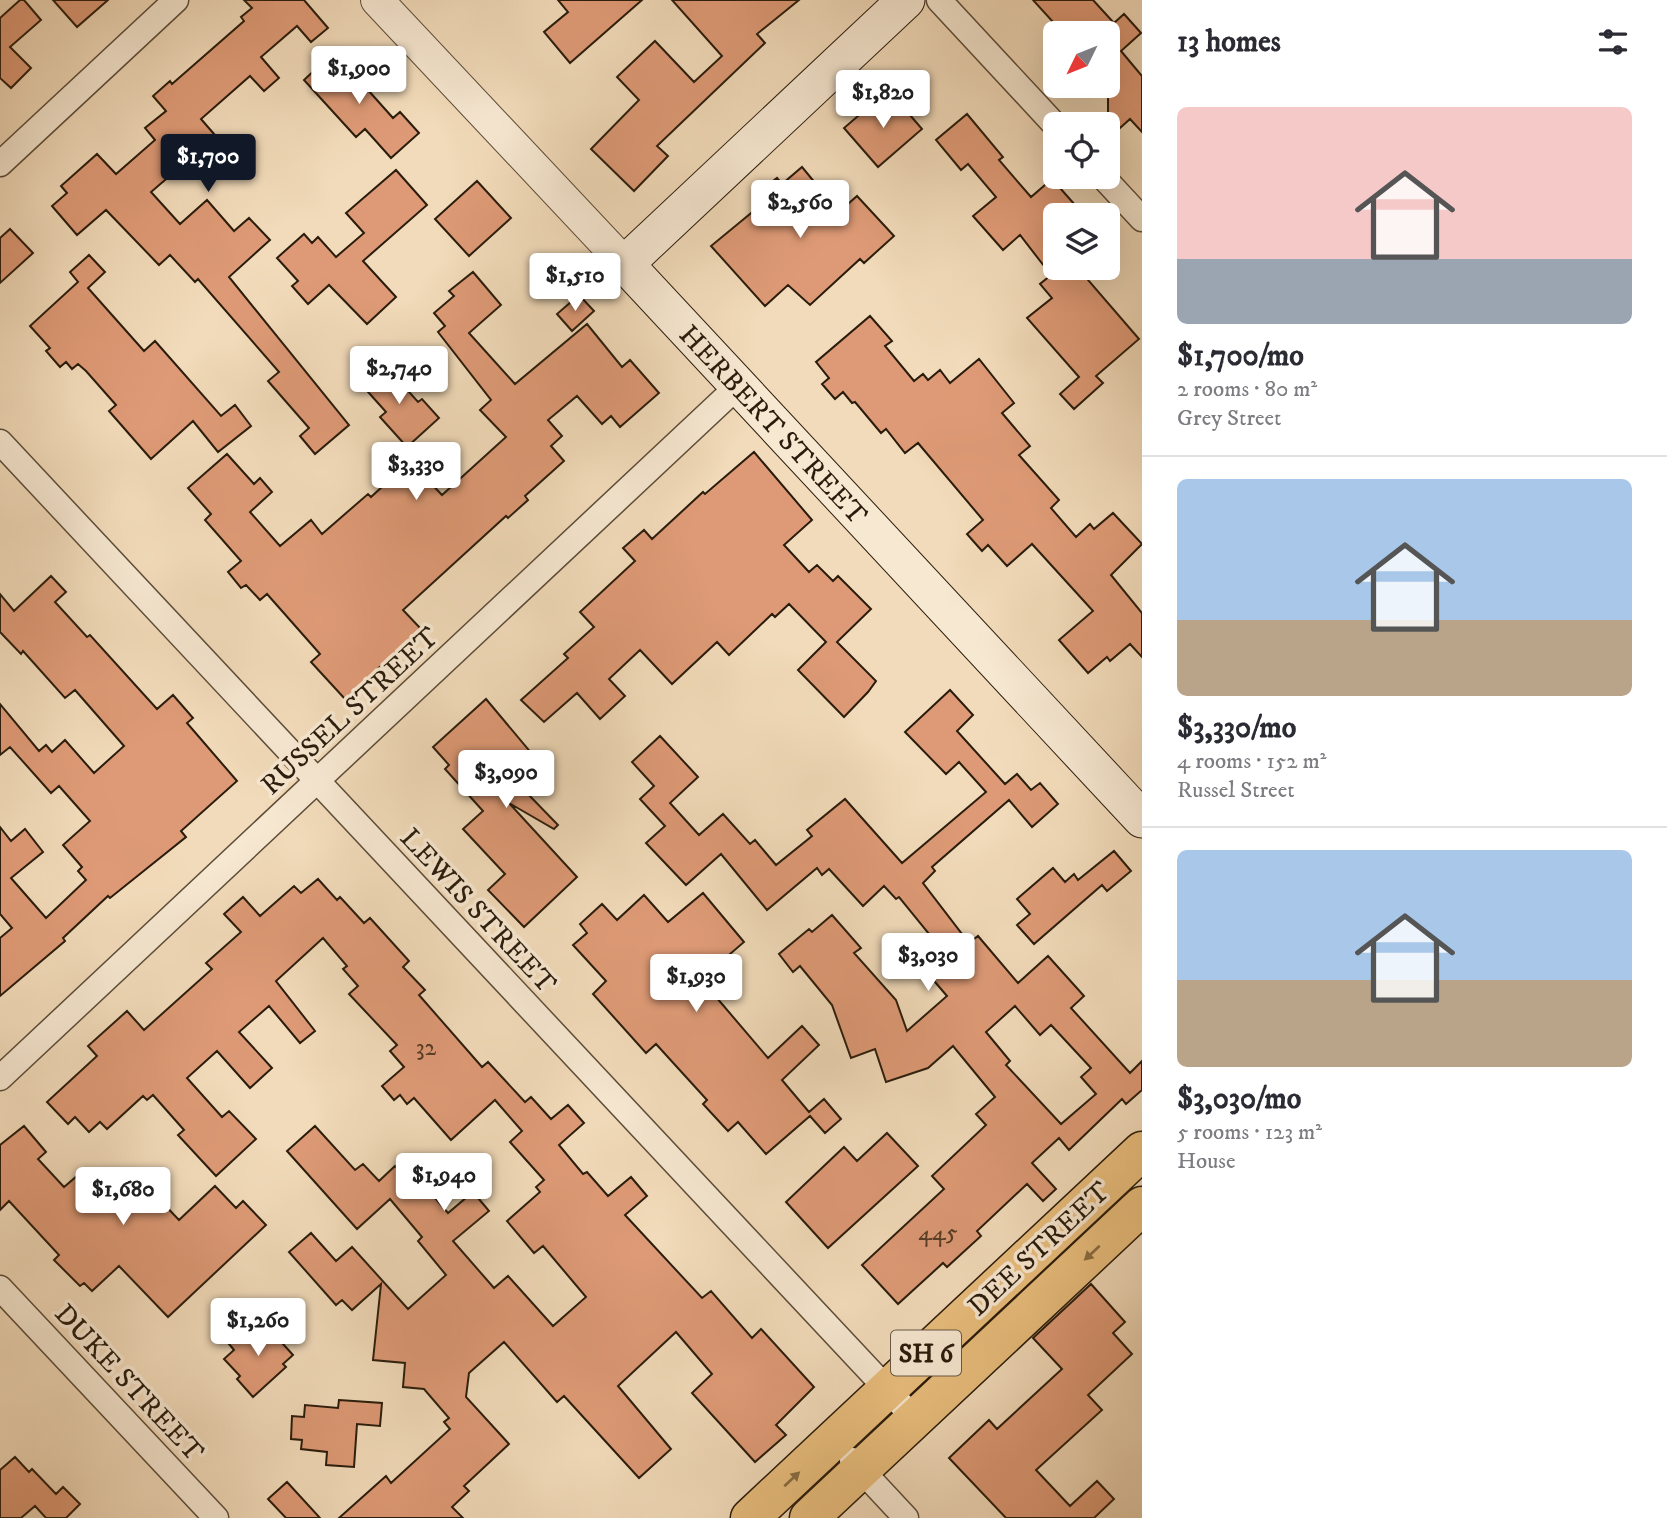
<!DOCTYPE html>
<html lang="en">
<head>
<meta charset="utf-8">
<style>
	body { margin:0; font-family:"IM FELL DW Pica",serif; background:#f7f7f7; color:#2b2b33; height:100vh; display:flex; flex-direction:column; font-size:26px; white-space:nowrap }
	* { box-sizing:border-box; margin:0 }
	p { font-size:23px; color:#7c7c81 }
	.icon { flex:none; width:38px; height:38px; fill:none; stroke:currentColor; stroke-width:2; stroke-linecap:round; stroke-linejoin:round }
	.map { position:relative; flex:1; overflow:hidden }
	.drawer { display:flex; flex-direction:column; background:#fff; width:525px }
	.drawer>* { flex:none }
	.needle { width:46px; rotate:227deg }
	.tools { position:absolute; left:1043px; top:21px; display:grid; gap:14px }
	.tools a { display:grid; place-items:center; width:77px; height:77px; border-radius:10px; background:#fff; box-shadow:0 7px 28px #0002; font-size:35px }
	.price { position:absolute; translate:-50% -60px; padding:0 16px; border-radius:7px; background:#fff; color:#222; font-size:23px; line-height:46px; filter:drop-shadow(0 2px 4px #0008) }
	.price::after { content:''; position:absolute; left:50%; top:42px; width:21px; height:16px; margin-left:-10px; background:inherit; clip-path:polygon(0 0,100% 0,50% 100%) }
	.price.active { background:#111827; color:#fff }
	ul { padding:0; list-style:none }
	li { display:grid; align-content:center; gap:14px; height:371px; padding:0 35px }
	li+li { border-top:2px solid #e1e1e2 }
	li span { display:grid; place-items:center; height:217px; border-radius:10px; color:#555 }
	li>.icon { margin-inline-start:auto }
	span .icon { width:126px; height:126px; fill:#fffc; stroke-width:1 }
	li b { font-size:30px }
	h2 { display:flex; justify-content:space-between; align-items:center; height:84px; padding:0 35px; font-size:30px }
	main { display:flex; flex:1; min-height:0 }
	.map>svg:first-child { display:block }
	.building { fill:#de9a76; stroke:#2a1c0c; stroke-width:2; fill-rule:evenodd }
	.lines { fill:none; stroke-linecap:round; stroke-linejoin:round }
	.minor-casing { stroke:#5c4c38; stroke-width:27 }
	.tertiary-casing { stroke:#5c4c38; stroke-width:34 }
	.secondary-casing { stroke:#2a1c0c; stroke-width:39 }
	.primary-casing { stroke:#2a1c0c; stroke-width:41 }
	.minor { stroke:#f7e8d2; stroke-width:24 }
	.tertiary { stroke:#f7e8d2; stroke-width:32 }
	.secondary { stroke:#f7e8d2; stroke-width:37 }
	.primary { stroke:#e9be7d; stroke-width:38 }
	.oneway { fill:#8a6d44 }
	.labels { text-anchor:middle; stroke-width:7; stroke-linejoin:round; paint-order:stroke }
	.number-label { font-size:24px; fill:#573c26 }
	.shield { fill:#f7e8d2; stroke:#685947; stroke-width:2 }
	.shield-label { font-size:26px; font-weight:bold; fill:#2a1c0c }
	.street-label { font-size:28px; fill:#2a1c0c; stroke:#f7e8d2 }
</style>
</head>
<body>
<main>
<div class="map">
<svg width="1142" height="1518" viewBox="0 0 1142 1518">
	<rect width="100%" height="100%" fill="#f2dbba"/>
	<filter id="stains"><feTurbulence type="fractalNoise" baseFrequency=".00286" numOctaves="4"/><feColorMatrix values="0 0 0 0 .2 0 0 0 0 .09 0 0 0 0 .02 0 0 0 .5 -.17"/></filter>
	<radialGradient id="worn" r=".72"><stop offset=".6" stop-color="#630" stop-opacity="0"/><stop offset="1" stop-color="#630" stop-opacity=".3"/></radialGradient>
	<path class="building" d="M20 0H24L41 20 10 47 31 68 11 88 0 78V18Z
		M53 0H108L77 27Z
		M244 0H304L328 28 311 42 297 26 261 57 279 78 264 91 250 76 201 119 234 157 214 175 199 158 183 173 179 168 151 192 180 224 207 200 234 231 249 218 270 240 229 277 349 425 315 454 300 436 309 428 268 381 279 372 198 279 195 282 170 255 159 265 106 210 77 235 52 206 67 193 61 186 97 154 116 174 155 140 145 128 166 111 153 96 170 81 172 84 244 21 241 17 252 8Z
		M558 0H642L570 63 544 32 568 12Z
		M672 0H799L757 34 765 43 657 146 668 156 634 191 591 149 639 100 617 77 655 41 694 82 722 56Z
		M1033 0H1093L1114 23 1124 14 1141 33 1121 51 1142 76V132L1130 119 1120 128 1108 114V33H1063Z
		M334 52 393 118 400 112 419 133 391 158 365 129 356 137 304 80Z
		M897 100 922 129 878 167 844 128 873 103 876 106 881 101 888 108Z
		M967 114 1003 157 999 160 1031 197 1052 179 1084 215H1055V271L1060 268H1103L1088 280 1139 339 1096 376 1103 383 1074 409 1060 394 1079 377 1027 318 1052 298 1040 284 1051 275 1020 235 1003 250 973 216 996 197 968 164 961 170 936 140Z
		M802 167 839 212 857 196 894 236 864 263 860 259 810 305 788 285 765 306 711 246 762 204 755 195 777 178 782 184Z
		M396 170 427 205 363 261 396 297 367 324 329 285 308 304 292 286 298 281 277 258 304 234 312 243 318 237 336 257 364 233 346 213Z
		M477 181 511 218 469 256 435 219Z
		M10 229 33 253 0 283V238Z
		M89 255 105 272 88 288 144 351 155 341 221 416 235 405 251 426 218 452 193 421 151 459 109 411 116 405 86 371 78 364 72 369 66 362 60 367 46 351 50 348 30 326 78 282 70 272Z
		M473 272 501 305 469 333 515 384 587 324 622 367 630 360 659 393 620 427 611 416 602 424 577 396 548 420 562 436 551 446 564 461 525 496 528 500 508 518 506 516 403 610 421 629 345 699 311 662 320 654 267 594 260 600 246 585 241 588 228 572 241 561 205 520 211 514 188 488 227 454 254 484 260 478 272 492 250 512 280 546 311 520 322 534 368 494 371 497 410 461 442 495 506 437 480 410 491 400 438 332 445 326 434 313 454 296 449 291Z
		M579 295 594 311 572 331 557 314Z
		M870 316 892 341 885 346 914 381 923 374 928 380 940 370 950 383 979 359 1014 403 1002 413 1030 446 1019 455 1059 500 1051 508 1076 537 1090 524 1094 529 1113 513 1142 544 1111 575 1142 613V657L1130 644 1110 661 1107 657 1088 673 1059 640 1093 611 1032 544 1007 566 988 545 982 551 967 534 983 520 918 443 905 453 886 429 881 433 855 402 852 403 843 392 835 399 822 384 829 378 816 362Z
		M384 364 418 402 422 399 439 418 407 447 380 417 386 412 361 384Z
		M754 452 812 520 784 545 809 572 817 565 833 581 838 576 871 609 837 642 876 681 868 692 844 717 798 670 826 642 789 604 775 617 772 614 729 655 717 642 672 684 640 650 609 679 625 696 600 719 577 693 544 722 521 700 568 658 564 654 594 627 580 612 635 561 623 548 644 530 652 539 703 492 705 494Z
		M51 576 66 592 55 602 87 637 90 635 157 709 173 695 193 718 187 723 237 781 181 831 186 837 110 898 108 896 63 938 65 941 0 996V938L12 928 0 914V827L11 841 25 829 43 852 11 878 46 918 86 880 78 871 82 867 63 845 90 821 59 786 51 793 10 747 0 755V704L39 751 46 745 52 752 65 740 94 773 124 746 75 690 65 698 23 651 21 654 0 632V594L14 611Z
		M950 690 973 715 957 731 1005 784 1017 774 1031 790 1040 783 1058 804 1032 827 1009 800 932 867 935 871 923 883 969 943 978 936 1018 983 1048 956 1084 996 1071 1008 1130 1073 1142 1061V1090L1126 1104 1122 1099 1069 1150 1059 1138 1032 1163 1056 1189 1043 1201 1027 1184 977 1231 981 1236 947 1267 943 1263 898 1304 862 1265 944 1189 932 1176 986 1125 976 1114 995 1097 953 1046 928 1068 886 1082 875 1049 851 1058 832 1005 800 966 793 972 779 954 809 929 812 932 832 915 861 948 854 953 896 1000 907 1031 947 996 923 968 943 951 899 897 896 899 884 886 863 906 829 869 822 875 817 868 767 910 721 854 686 885 646 843 665 826 640 799 654 786 632 762 660 736 698 777 670 803 699 835 723 814 750 844 755 840 776 865 812 836 807 830 845 799 902 863 986 792 959 762 946 774 905 732ZM1015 1006 1040 1035 1051 1025 1091 1068 1081 1077 1096 1094 1061 1124 1006 1065 1010 1061 986 1032Z
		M486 699 548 773 525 791 558 825 554 829 509 803 577 877 524 927 488 890 505 874 463 829 483 811 445 769 449 765 433 747Z
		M1114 851 1131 871 1107 891 1102 885 1034 944 1017 925 1030 914 1017 899 1053 868 1065 882 1074 874 1078 880Z
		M318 879 337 900 340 897 364 923 370 918 409 961 403 967 425 990 419 995 482 1067 488 1062 525 1102 531 1097 551 1119 568 1105 584 1123 559 1145 583 1174 587 1172 608 1196 631 1177 647 1196 625 1215 702 1298 711 1291 752 1338 761 1329 814 1387 776 1425 786 1435 755 1462 692 1393 712 1374 676 1332 618 1386 671 1449 639 1478 564 1396 557 1402 504 1342 469 1373 466 1397 509 1444 464 1486 469 1491 452 1507 463 1518H339L386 1476 391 1483 450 1429 444 1422 449 1418 424 1389 403 1387 405 1363 373 1360 381 1284 352 1310 342 1300 336 1305 289 1252 311 1233 336 1261 352 1247 408 1309 446 1275 418 1241 422 1237 390 1199 357 1229 287 1151 315 1126 355 1170 363 1164 379 1181 395 1166 417 1191 424 1185 448 1213 473 1192 489 1211 453 1241 494 1288 508 1276 553 1326 586 1297 543 1246 534 1253 507 1221 540 1192 536 1187 544 1180 510 1142 522 1131 495 1100 451 1140 414 1098 407 1104 400 1095 394 1100 382 1086 404 1067 390 1051 397 1045 349 994 358 986 343 969 347 966 323 938 276 981 315 1031 300 1043 269 1006 239 1032 272 1068 250 1088 217 1051 187 1078 222 1117 229 1111 256 1139 216 1176 178 1135 184 1130 153 1095 147 1100 143 1096 107 1129 100 1122 89 1132 75 1117 68 1124 47 1102 97 1056 88 1046 127 1011 144 1030 212 969 206 963 241 932 224 914 243 897 260 916 294 886 301 893Z
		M703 893 744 942 730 954 740 966 711 991 768 1058 802 1026 819 1045 782 1080 809 1112 824 1099 841 1119 825 1133 810 1116 766 1154 738 1122 728 1131 703 1104 707 1100 656 1044 646 1053 593 994 606 981 573 945 587 933 580 924 602 904 617 920 644 895 668 922Z
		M24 1126 46 1152 38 1159 64 1187 77 1176 90 1190 107 1173 128 1195 142 1181 179 1220 215 1186 236 1208 243 1201 266 1225 168 1317 119 1266 92 1291 84 1283 80 1286 54 1260 59 1255 9 1201 0 1210V1145Z
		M887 1133 918 1166 828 1248 786 1202 844 1147 857 1161Z
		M1091 1284 1125 1322 1113 1333 1132 1354 1088 1395 1102 1410 1036 1470 1070 1506 1097 1481 1114 1499 1094 1518H1006L949 1458 989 1420 997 1429 1062 1369 1033 1338Z
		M264 1323 293 1355 283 1364 286 1367 253 1397 237 1379 240 1376 224 1359 234 1350 229 1344 246 1328 251 1335Z
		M339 1400 382 1403 380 1426 357 1424 354 1467 326 1465 327 1452 301 1449 302 1440 291 1439 292 1416 304 1417 305 1405 338 1408Z
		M15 1457 29 1472 32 1469 56 1494 63 1487 80 1504 66 1518H46L35 1506 21 1518H0V1470Z
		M287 1482 320 1518H286L268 1499Z"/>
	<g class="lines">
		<g class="minor-casing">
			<path id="minor" d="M939 0 1055 125
				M0 164 176 0
				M1103 177 1142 219
				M0 442 915 1419
				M0 1078 738 386
				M0 1288 216 1518
				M852 1460 906 1518"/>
		</g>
		<g class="tertiary-casing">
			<path id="tertiary" d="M377 0 625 264"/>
		</g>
		<g class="secondary-casing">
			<path id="secondary" d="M906 0 625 264 1142 819"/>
		</g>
		<g class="primary-casing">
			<path id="primary" d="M750 1518 1142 1151
				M809 1518 1142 1206"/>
		</g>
		<use href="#minor" class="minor"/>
		<use href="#tertiary" class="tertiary"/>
		<use href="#secondary" class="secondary"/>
		<use href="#primary" class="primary"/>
	</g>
	<defs><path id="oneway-solid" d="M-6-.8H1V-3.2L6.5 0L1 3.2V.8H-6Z" transform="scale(1.75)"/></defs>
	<g class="oneway">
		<use href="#oneway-solid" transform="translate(1092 1253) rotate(137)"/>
		<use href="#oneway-solid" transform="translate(792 1479) rotate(-43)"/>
	</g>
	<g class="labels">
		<g class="number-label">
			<text x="426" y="1055">32</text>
			<text x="938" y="1240">445</text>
		</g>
		<rect class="shield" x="891" y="1330.5" width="70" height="45" rx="5"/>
		<g class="shield-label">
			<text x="926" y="1362">SH 6</text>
		</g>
		<g class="street-label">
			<text transform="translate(774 424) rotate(47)" y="10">HERBERT STREET</text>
			<text transform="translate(349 710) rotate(-43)" y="10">RUSSEL STREET</text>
			<text transform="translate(479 910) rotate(47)" y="10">LEWIS STREET</text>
			<text transform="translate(1038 1248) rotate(-43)" y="10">DEE STREET</text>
			<text transform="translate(130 1382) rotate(47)" y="10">DUKE STREET</text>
		</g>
	</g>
	<rect width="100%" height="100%" filter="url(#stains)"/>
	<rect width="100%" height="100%" fill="url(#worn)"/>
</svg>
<div class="tools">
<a><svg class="needle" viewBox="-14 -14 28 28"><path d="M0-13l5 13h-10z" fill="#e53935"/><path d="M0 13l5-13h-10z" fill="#7c7c81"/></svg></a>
<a><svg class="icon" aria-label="locate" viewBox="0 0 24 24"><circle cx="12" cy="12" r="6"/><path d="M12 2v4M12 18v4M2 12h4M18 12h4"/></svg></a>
<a><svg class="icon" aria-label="layers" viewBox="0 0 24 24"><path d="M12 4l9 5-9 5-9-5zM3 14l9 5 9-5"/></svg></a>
</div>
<b class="price" style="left:359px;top:106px">$1,900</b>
<b class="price" style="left:883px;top:130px">$1,820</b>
<b class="price active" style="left:208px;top:194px">$1,700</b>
<b class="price" style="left:800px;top:240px">$2,560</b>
<b class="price" style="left:575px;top:313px">$1,510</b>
<b class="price" style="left:399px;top:406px">$2,740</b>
<b class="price" style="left:416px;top:502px">$3,330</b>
<b class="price" style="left:506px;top:810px">$3,090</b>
<b class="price" style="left:928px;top:993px">$3,030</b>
<b class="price" style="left:696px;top:1014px">$1,930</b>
<b class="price" style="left:444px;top:1213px">$1,940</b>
<b class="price" style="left:123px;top:1227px">$1,680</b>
<b class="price" style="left:258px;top:1358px">$1,260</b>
</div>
<section class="drawer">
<h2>13 homes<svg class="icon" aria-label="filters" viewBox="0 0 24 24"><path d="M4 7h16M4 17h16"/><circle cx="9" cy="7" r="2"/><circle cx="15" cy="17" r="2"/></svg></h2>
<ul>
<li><span style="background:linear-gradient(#f6c9c9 70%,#9aa5b1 0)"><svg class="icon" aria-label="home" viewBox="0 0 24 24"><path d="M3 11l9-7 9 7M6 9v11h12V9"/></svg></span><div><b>$1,700/mo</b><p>2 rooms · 80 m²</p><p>Grey Street</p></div></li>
<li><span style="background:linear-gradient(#a9c7e8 65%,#b9a48a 0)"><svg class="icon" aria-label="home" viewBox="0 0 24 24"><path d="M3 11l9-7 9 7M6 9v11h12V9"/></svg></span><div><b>$3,330/mo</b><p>4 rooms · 152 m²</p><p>Russel Street</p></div></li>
<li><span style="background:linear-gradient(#a9c7e8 60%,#b9a48a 0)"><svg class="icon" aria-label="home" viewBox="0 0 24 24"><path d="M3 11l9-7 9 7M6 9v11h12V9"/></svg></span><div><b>$3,030/mo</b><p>5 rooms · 123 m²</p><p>House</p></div></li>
</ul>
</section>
</main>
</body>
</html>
